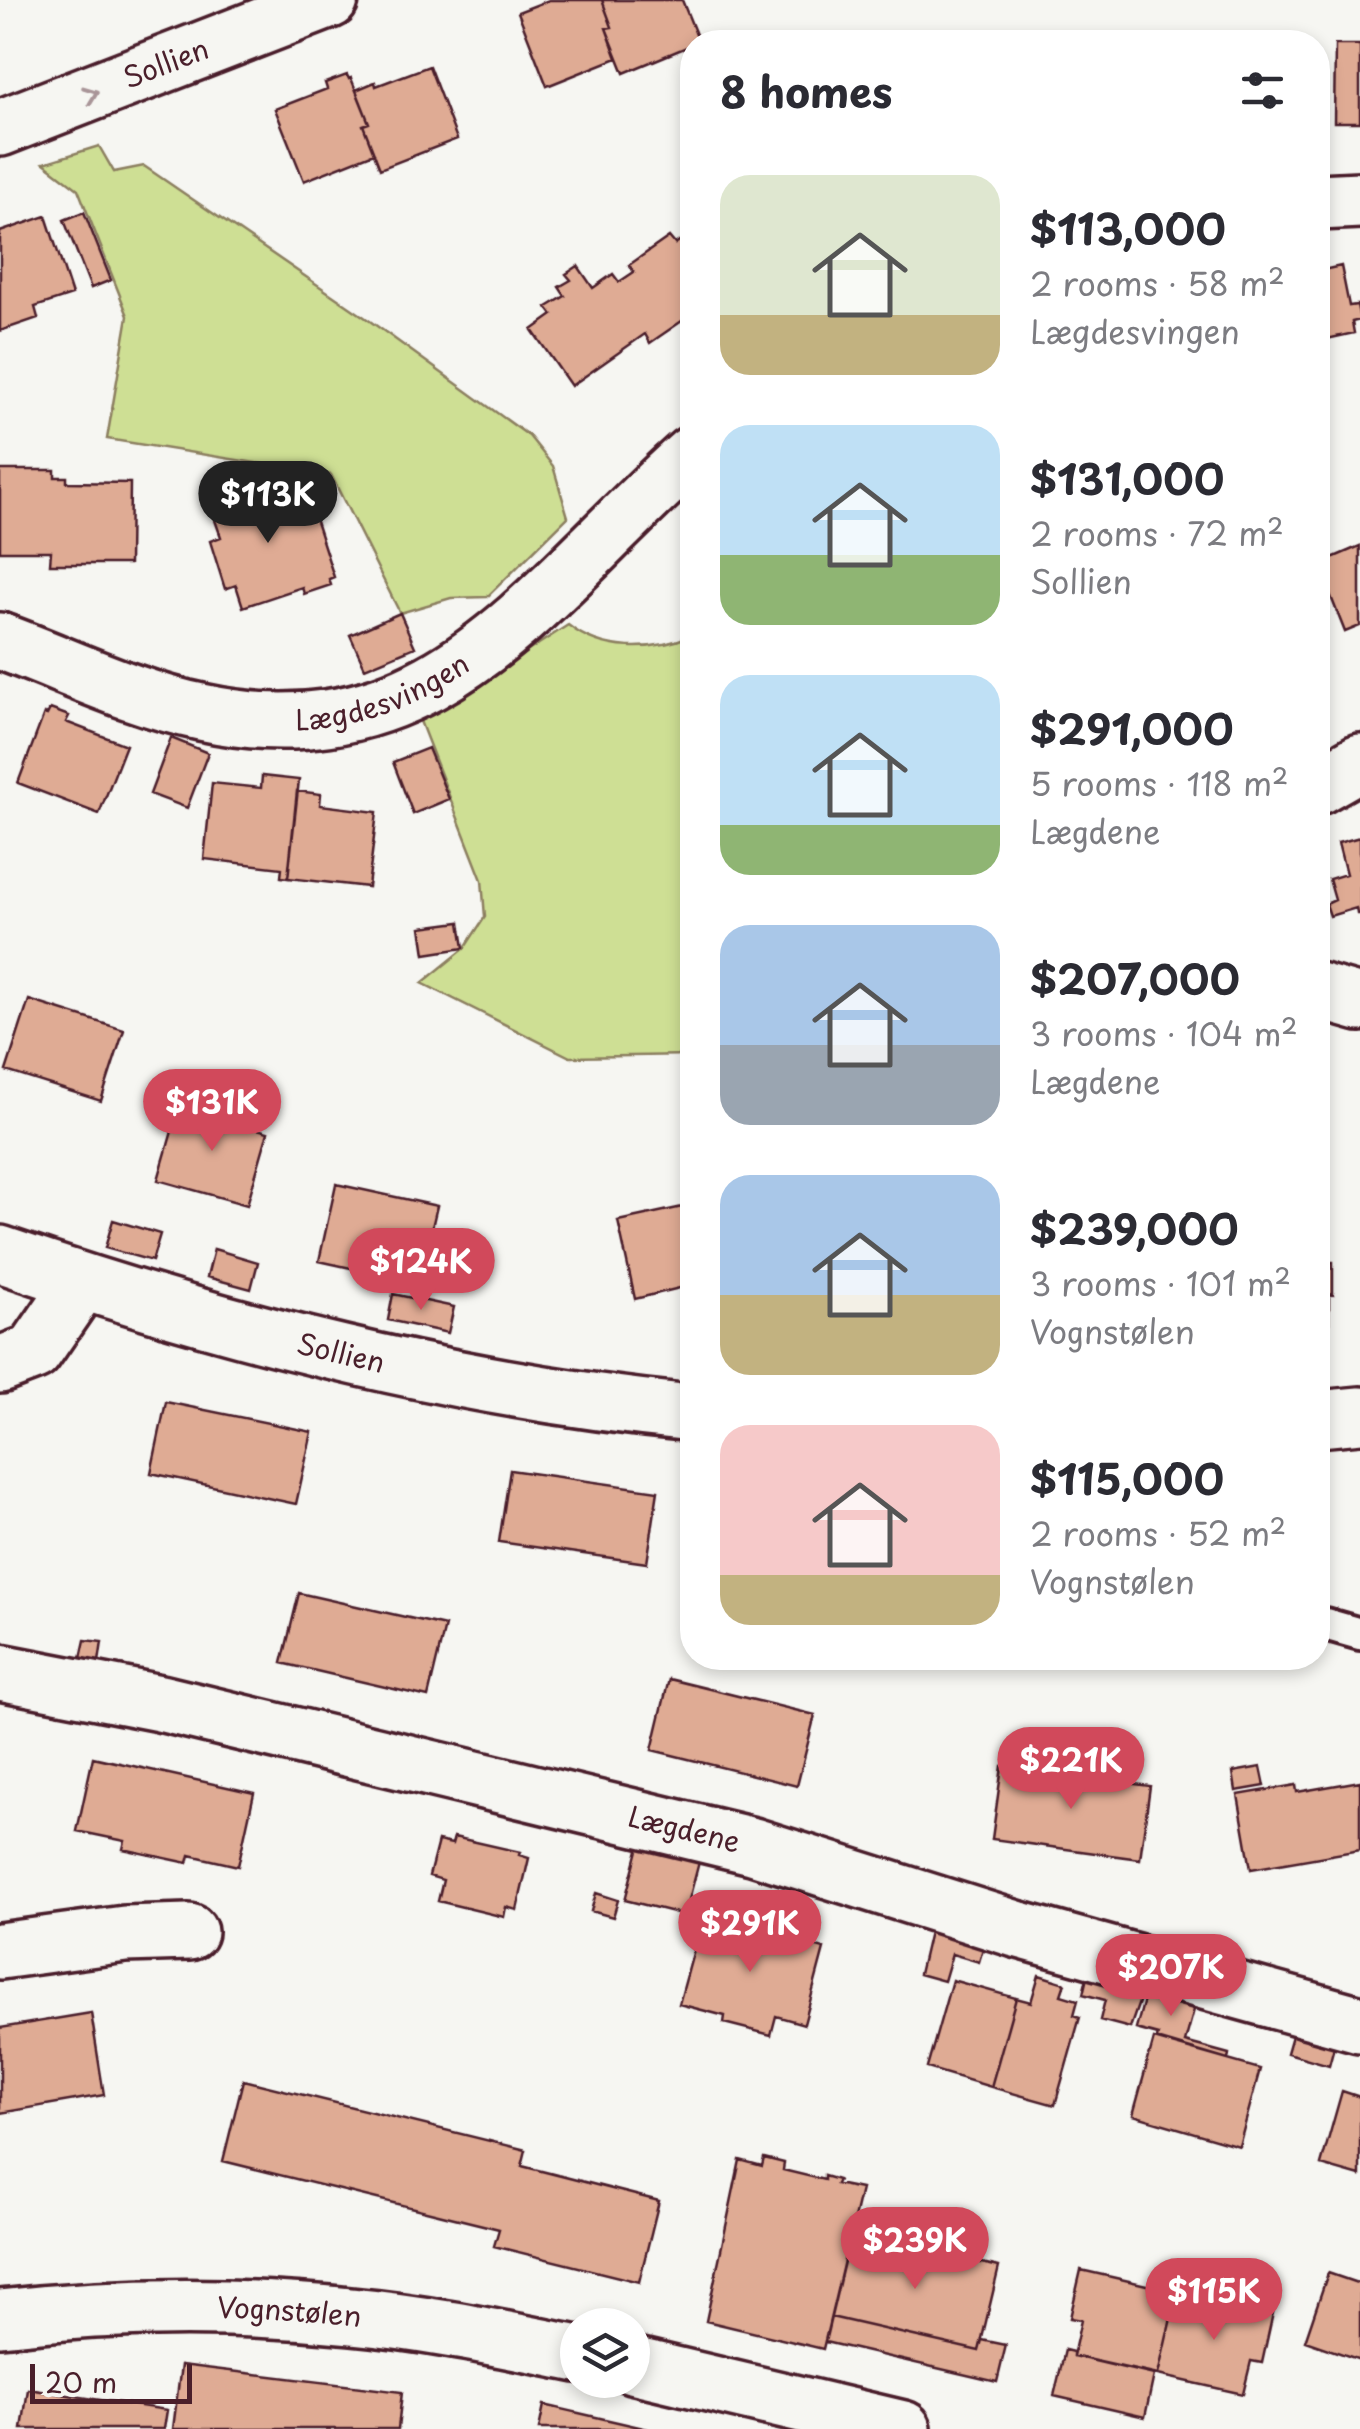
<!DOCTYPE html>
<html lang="en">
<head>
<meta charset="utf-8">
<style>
	body { margin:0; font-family:"Playpen Sans",sans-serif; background:#f7f7f7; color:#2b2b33; height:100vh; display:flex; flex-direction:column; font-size:38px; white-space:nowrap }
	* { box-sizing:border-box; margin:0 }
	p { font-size:32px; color:#7c7c81 }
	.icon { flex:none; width:55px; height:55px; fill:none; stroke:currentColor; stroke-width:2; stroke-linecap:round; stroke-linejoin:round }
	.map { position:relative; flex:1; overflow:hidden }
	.drawer { position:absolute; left:680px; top:30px; width:650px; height:1640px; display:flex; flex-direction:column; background:#fff; border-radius:40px; box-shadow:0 5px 15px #0003 }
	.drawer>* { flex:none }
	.tools { position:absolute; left:560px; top:2308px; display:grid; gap:20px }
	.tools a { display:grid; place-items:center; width:90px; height:90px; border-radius:50%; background:#fff; box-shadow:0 5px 15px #0003; font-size:50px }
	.scale { position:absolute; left:30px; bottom:25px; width:162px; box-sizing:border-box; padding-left:10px; border:5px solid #4a1f2b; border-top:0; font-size:28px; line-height:35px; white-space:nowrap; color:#4a1f2b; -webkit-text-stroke:8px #f6f6f2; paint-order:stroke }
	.price { position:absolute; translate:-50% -85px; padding:0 22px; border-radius:35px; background:#d1495b; color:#fff; font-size:32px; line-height:65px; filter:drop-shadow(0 2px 5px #0008) }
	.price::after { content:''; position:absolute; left:50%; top:60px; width:30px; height:22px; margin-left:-15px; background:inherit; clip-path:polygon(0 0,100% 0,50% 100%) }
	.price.active { background:#222; color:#fff }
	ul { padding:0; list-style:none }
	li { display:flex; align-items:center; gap:30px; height:250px; padding:0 40px }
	li span { display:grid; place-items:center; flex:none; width:280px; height:200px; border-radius:30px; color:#555 }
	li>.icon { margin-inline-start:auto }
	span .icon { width:120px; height:120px; fill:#fffc; stroke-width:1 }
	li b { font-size:42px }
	h2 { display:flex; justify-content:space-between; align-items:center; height:120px; padding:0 40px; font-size:42px }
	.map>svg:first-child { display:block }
	.green { fill:#cedf94; stroke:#8c7f60; stroke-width:2.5 }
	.building { fill:#dfab94; stroke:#4a1f2b; stroke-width:2.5 }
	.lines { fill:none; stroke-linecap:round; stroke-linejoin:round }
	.lane-casing { stroke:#4a1f2b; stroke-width:38 }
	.street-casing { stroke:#4a1f2b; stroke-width:62 }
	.secondary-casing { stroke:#4a1f2b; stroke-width:62 }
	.lane { stroke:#f6f6f2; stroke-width:30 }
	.street { stroke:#f6f6f2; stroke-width:55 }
	.secondary { stroke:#f6f6f2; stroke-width:55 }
	.oneway { stroke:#a99598 }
	.labels { text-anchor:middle; stroke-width:9; stroke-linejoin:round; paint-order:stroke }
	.street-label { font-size:28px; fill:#4a1f2b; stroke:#f6f6f2 }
</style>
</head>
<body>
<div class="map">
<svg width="1360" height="2429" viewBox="0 0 1360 2429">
	<rect width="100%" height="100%" fill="#f6f6f2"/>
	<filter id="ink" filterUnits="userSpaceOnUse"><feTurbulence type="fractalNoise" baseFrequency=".01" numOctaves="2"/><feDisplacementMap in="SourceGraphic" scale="20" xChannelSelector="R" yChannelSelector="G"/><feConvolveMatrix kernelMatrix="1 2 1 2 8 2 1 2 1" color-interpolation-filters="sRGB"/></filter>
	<g filter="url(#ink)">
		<path class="green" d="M99 146 114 172 144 166 363 316 529 436 553 466 568 517 487 597 451 598 400 613 331 475 107 439 128 316 78 189 44 163Z
			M568 625C603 653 653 652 692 635V1055L570 1057 422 983 464 949 485 917 482 880 420 721Z"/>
		<path class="building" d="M549 0H602L612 27 606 28 617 58 547 86 518 12Z
			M602 0H682L699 42 624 73 606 28 612 27Z
			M1335 45H1360V122H1334Z
			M429 66 457 139 380 169 363 125 369 123 356 90 375 82 376 86Z
			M347 75 349 79 351 78 369 123 363 125 374 153 304 181 275 109 327 89 325 83Z
			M84 212 111 280 91 288 64 220Z
			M46 216 72 295 35 307 38 318 0 331V232Z
			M692 232V314L650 343 645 334 571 386 532 330 553 315 547 307 565 296 559 287 571 280 566 274 578 266 593 288 613 274 619 282 634 272 629 265 669 237 675 244Z
			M1321 258 1323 270 1341 266 1349 306 1357 305 1360 320 1352 322 1354 333 1318 341V259Z
			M0 470H55V477H67V482L130 483 129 564H50L51 551H0Z
			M275 481 285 511 310 503 334 577 329 579 331 585 304 594 302 587 243 607 236 585 225 589 210 541 221 537 209 503Z
			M1360 546V626L1345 632 1318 564Z
			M400 613 415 647 365 668 350 635Z
			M50 709 69 716 66 722 126 745 99 814 18 783 44 714 47 715Z
			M171 738 208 753 187 808 150 794Z
			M428 748 449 799 413 814 393 762Z
			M262 776 299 780 288 878 281 877 282 868 204 859 212 783 261 788Z
			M297 791 321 794 320 805 377 812 368 887 288 878Z
			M1360 837V914H1357L1356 908 1330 916 1326 904 1335 900 1329 879 1346 874 1338 843Z
			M460 922 464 948 425 954 421 927Z
			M29 1000 124 1030 101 1101 6 1071Z
			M189 1095 208 1100 204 1114 268 1132 247 1205 158 1180 179 1107 185 1108Z
			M336 1184 437 1206 419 1283 319 1261Z
			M687 1206 692 1226V1285L635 1299 618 1221Z
			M113 1220 160 1234 152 1261 105 1248Z
			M1318 1238H1328V1262H1333V1295L1329 1294V1327L1318 1328Z
			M214 1249 258 1262 251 1289 207 1277Z
			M393 1294 454 1307 448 1333 388 1320Z
			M166 1402 312 1432 296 1504 151 1473Z
			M510 1470 658 1491 647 1563 499 1542Z
			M299 1593 445 1626 428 1697 282 1663Z
			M85 1640 102 1642 99 1662 81 1658Z
			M1248 1658H1282L1283 1667 1249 1669Z
			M669 1679 815 1715 797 1786 652 1750Z
			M93 1757 254 1793 238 1866 190 1855 188 1863 123 1849 125 1841 77 1831Z
			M1002 1766 1150 1786 1140 1859 992 1839Z
			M1261 1767 1265 1786 1236 1791 1233 1772Z
			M1360 1781V1850L1251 1869 1238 1795 1296 1785 1297 1792Z
			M454 1837 520 1852 519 1855 529 1858 517 1910 506 1907 504 1917 438 1901 443 1880 429 1876 438 1841 452 1844Z
			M639 1846 699 1862 685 1915 625 1900Z
			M596 1893 618 1900 613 1917 591 1911Z
			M704 1913 824 1949 804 2024 776 2016 771 2035 724 2023 725 2016 679 2004Z
			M931 1923 986 1938 979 1962 952 1954 944 1981 919 1974Z
			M1089 1969 1145 1985 1130 2028 1100 2020 1105 2000 1083 1994Z
			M1039 1975 1065 1983 1061 1995 1078 2000 1074 2015 1080 2017 1055 2105 991 2087 1016 1998 1031 2002Z
			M952 1980 1016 1998 991 2087 927 2068Z
			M1148 1985 1197 1999 1185 2042 1229 2054 1228 2060 1157 2039 1158 2035 1136 2029Z
			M91 2013 104 2095 0 2113V2028Z
			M1293 2032 1335 2043 1329 2065 1287 2053Z
			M1154 2039 1260 2069 1239 2146 1133 2115Z
			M243 2080 526 2150 522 2166 659 2201 639 2282 494 2246 499 2229 223 2161Z
			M1342 2091 1360 2097V2176L1321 2165Z
			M764 2158 784 2163 783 2170 824 2180V2176L838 2180 836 2184 861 2189 823 2349 706 2321 740 2160 762 2166Z
			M851 2232 999 2267 979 2351 831 2317Z
			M1081 2270 1177 2292 1158 2375 1073 2356 1081 2320 1070 2318Z
			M1328 2273 1360 2284V2360L1305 2341Z
			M1177 2292 1273 2313 1262 2363 1251 2361 1243 2394 1158 2375Z
			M831 2317 979 2351 982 2340 1006 2345 997 2382 825 2342Z
			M1065 2350 1073 2352V2356L1154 2375 1145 2417 1054 2396Z
			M181 2365 402 2392 398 2429H173Z
			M28 2389 167 2410 164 2429H22Z
			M544 2405 648 2429H539Z"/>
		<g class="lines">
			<g class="lane-casing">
				<path id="lane" d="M1325 1624 1360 1634"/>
			</g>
			<g class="street-casing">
				<g id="street">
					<path d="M1318 202 1360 200"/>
					<path id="s1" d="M0 641C66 665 132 698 201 712 437 763 538 589 692 454"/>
					<path d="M1318 786 1360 762"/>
					<path d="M1318 991 1360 1003"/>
					<path d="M0 1365 34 1352 82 1282"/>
					<path id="s2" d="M0 1672 160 1703 753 1846 1016 1929 1360 2024"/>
					<path d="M0 1951 125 1934 189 1932"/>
					<path id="s3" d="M0 2318C116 2305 235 2304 351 2316 427 2323 502 2339 578 2354"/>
					<path d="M632 2365 903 2429"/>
				</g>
			</g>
			<g class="secondary-casing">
				<g id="secondary">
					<path id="s4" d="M0 128 330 0"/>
					<path id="s5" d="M0 1254C224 1331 456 1390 692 1413"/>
					<path d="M1318 1419 1360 1415"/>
				</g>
			</g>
			<use href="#lane" class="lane"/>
			<use href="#street" class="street"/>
			<use href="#secondary" class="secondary"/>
		</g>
		<defs><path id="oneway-chevron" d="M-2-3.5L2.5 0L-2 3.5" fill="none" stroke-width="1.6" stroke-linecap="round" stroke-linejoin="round" transform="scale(2.5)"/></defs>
		<use class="oneway" href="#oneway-chevron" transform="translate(91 94) rotate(-21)"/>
	</g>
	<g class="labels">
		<g class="street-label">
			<text dy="10" stroke="none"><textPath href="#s4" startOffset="178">Sollien</textPath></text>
			<text dy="10" stroke="none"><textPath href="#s1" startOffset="400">Lægdesvingen</textPath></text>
			<text dy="10" stroke="none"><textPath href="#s5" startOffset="355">Sollien</textPath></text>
			<text dy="10" stroke="none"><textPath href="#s2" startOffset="702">Lægdene</textPath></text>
			<text dy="10" stroke="none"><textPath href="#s3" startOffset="290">Vognstølen</textPath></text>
		</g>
	</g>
</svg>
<div class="tools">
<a><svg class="icon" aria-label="layers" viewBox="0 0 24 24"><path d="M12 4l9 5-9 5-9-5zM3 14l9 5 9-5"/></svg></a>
</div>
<div class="scale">20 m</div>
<b class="price active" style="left:268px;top:546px">$113K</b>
<b class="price" style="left:212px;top:1154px">$131K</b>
<b class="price" style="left:421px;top:1313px">$124K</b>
<b class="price" style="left:1071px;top:1812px">$221K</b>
<b class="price" style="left:750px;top:1975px">$291K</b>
<b class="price" style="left:1171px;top:2019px">$207K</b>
<b class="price" style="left:915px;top:2292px">$239K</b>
<b class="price" style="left:1214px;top:2343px">$115K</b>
<section class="drawer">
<h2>8 homes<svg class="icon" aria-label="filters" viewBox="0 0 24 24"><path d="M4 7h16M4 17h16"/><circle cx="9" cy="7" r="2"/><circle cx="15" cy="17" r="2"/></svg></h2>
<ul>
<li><span style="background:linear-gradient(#dfe7d0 70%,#c2b280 0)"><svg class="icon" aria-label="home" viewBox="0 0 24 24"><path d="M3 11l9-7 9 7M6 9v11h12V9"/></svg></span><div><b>$113,000</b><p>2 rooms · 58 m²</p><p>Lægdesvingen</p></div></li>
<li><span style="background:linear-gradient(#bfe0f5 65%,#8fb573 0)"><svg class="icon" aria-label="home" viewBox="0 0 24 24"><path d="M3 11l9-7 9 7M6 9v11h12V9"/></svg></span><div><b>$131,000</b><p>2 rooms · 72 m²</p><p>Sollien</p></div></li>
<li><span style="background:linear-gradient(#bfe0f5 75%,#8fb573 0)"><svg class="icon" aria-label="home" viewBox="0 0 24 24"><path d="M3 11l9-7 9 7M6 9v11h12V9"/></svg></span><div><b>$291,000</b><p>5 rooms · 118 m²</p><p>Lægdene</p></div></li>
<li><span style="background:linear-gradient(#a9c7e8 60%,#9aa5b1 0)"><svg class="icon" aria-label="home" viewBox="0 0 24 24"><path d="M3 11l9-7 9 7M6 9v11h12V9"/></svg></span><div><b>$207,000</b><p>3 rooms · 104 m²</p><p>Lægdene</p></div></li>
<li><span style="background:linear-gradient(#a9c7e8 60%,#c2b280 0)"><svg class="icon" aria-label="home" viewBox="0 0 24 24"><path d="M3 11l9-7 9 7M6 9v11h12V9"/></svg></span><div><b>$239,000</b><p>3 rooms · 101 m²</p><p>Vognstølen</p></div></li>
<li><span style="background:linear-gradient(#f6c9c9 75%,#c2b280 0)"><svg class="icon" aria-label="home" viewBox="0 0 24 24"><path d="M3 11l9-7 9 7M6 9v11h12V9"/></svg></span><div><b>$115,000</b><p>2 rooms · 52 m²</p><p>Vognstølen</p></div></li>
</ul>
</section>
</div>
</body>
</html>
